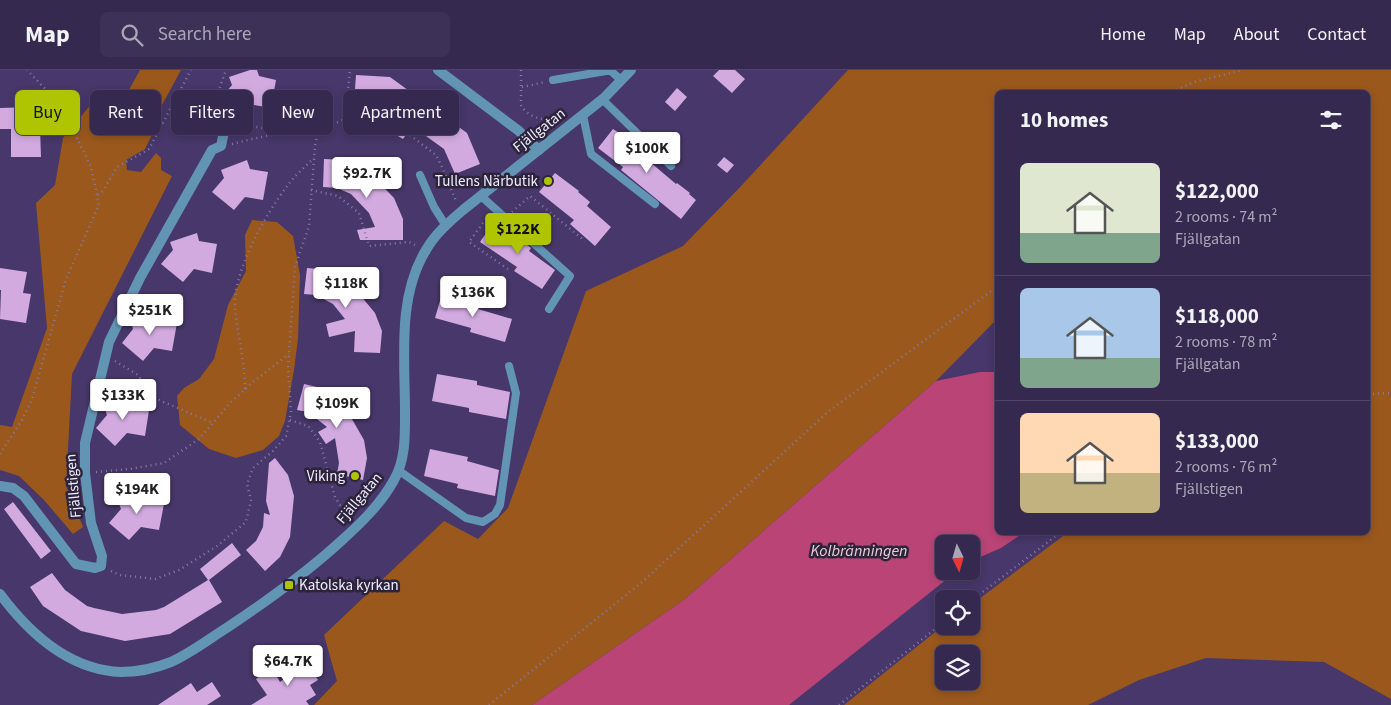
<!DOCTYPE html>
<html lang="en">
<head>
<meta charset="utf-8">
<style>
	body { margin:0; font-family:"Source Sans 3",sans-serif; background:#3d3157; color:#f1f3f6; height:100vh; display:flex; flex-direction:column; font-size:19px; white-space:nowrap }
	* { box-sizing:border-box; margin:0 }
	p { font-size:16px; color:#aaa6b7 }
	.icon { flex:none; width:28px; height:28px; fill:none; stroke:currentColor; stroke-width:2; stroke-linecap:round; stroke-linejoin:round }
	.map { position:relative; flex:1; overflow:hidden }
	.details { position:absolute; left:995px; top:20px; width:375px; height:445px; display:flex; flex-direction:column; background:#352950; border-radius:8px; box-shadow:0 2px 8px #0003,0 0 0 1px #4f4567 }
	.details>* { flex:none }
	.guide { position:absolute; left:15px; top:20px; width:475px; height:45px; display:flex; gap:10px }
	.needle { width:32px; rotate:175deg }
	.buttons { position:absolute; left:935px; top:465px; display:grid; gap:10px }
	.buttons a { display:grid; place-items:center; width:45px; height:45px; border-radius:8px; background:#352950; box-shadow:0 2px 8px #0003,0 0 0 1px #4f4567; font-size:25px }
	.price { position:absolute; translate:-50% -42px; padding:0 11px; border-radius:5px; background:#fff; color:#222; font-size:16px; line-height:32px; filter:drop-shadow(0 1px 2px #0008) }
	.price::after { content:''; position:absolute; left:50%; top:30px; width:15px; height:11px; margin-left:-8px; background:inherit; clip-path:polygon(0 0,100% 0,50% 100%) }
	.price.active { background:#b0c502; color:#111 }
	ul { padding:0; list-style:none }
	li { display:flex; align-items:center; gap:15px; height:125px; padding:0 25px }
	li+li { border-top:1px solid #4f4567 }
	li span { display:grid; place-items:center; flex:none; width:140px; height:100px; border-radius:8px; color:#555 }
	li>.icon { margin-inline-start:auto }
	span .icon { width:60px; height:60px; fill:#fffc; stroke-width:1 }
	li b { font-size:21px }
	h2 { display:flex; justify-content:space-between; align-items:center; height:60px; padding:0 25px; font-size:21px }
	.tag { padding:0 18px; border-radius:8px; background:#352950; box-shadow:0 2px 8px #0003,0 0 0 1px #4f4567; font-size:18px; line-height:45px }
	.tag.active { background:#b0c502; color:#111 }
	header { display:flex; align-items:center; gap:30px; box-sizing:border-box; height:70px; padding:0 25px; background:#352950; border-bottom:1px solid #4f4567 }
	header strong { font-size:24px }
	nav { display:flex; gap:28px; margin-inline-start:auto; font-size:18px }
	.search { width:350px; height:45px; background:#3d3157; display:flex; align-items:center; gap:12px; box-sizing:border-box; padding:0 18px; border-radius:8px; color:#aaa6b7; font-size:19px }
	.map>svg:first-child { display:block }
	.green { fill:#9a581d; fill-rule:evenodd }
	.water { fill:#ba4476 }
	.building { fill:#d2aae0 }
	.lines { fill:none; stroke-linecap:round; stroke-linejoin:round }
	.path { stroke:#877ba2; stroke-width:2.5; stroke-dasharray:1 4; stroke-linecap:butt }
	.service { stroke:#6294b4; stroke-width:8 }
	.minor { stroke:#6294b4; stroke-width:10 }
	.tertiary { stroke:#6294b4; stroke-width:10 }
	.poi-dot { fill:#b0c502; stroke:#2b243b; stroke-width:2 }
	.labels { text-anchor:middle; stroke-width:5; stroke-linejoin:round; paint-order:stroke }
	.street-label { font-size:15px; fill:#f1ecff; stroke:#2b243b }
	.poi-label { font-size:15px; fill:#f1ecff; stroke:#2b243b; text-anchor:end }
	.water-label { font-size:16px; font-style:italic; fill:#ebccd5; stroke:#2b243b }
</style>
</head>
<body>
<header>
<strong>Map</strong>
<div class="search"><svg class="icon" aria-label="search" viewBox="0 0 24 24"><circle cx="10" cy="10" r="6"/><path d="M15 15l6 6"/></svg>Search here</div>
<nav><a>Home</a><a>Map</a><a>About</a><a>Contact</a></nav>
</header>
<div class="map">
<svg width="1391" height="635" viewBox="0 0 1391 635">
	<rect width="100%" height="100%" fill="#47376a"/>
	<path class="green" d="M140 0H181L155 48 131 36 158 53 145 79 126 90 127 100 141 102 156 83 161 88V100L172 106 72 304 66 416 83 457 73 464 44 430 19 406 0 400V355L12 357 47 258 36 133 55 115 63 68 98 26 119 38Z
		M848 0H1391V629L1324 592 1206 588 1139 610 1088 635H844L944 555 971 556V535L1067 463 1368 462V22H998L997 249 936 311 685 529 532 635H314L337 611 324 565 444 451 478 469 508 438 586 221 683 176 742 115ZM944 584H971V611H944Z
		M252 150 277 152 293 166 300 205 298 269 294 300 285 351 279 366 263 380 236 388 209 379 180 355 177 326 184 318 199 309 214 289 228 235 246 201 245 165Z"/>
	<path class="water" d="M980 302H997L998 462 1023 463 1001 478 971 491V474H944V501H957L789 635H532L685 529 936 311Z"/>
	<path class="building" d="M250 0H257L259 6 276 10 271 38 254 35 242 48 220 29 232 15 229 7Z
		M719 0H735L745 9 732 23 713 6Z
		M356 5 390 7 467 63 480 94 455 104 444 79 412 56 403 69 391 62 400 48 381 34 354 32Z
		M677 18 687 27 675 41 665 32Z
		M32 37 33 58H40L41 87H11V59H0V38Z
		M613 59 633 72 639 78 637 81 676 114 677 113 690 123 689 124 696 130 681 149 621 100 623 97 598 78Z
		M724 87 734 95 727 103 717 95Z
		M324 89 345 90 366 99 394 128 403 149V170H360L357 160 375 157 369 143 351 124 337 118 323 117Z
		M247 90 250 99 268 102 263 130 245 127 234 140 212 122 224 108 221 100Z
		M555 103 579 121 578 122 590 132 587 136 611 157 595 176 570 154 574 150 539 122Z
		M493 153 519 168 531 178 529 181 555 200 542 219 514 201 517 197 480 172Z
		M197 163 199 171 217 174 212 203 194 199 183 212 161 194 173 180 170 172Z
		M0 198 27 202 23 223 31 224 26 253 0 249 1 220H0Z
		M307 198 329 200 346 208 375 243 382 261 380 283 354 282 355 261 329 267 326 254 345 249 333 234 316 225 304 224Z
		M442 224 479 234 478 239 512 249 505 272 470 262 471 258 435 248Z
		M157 242 160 250 177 253 172 281 154 278 143 291 122 273 133 259 131 251Z
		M437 304 477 311V315L510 322 506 349 469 342V338L432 331Z
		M304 314 326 319 341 330 364 370 367 388 363 410 337 404 339 393 335 368 326 374 318 362 327 357 308 342 297 340Z
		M129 328 132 336 149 340 145 366 127 363 115 376 96 358 107 345 104 337Z
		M430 379 468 387 467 391 499 400 495 426 457 418 458 414 424 406Z
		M275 388 288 405 294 426 290 467 280 487 265 501 246 480 256 471 263 457 264 443 270 445 266 431 269 393Z
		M143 422 146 431 164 434 159 460 141 457 129 470 109 453 121 439 118 431Z
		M13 432 51 481 41 489 4 439Z
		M232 473 241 485 209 510 222 532 170 564 125 571 81 561 43 536 30 517 52 503 65 520 87 536 94 538 122 544 156 540 164 537 208 510 200 499Z
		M306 590 318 610 310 615 316 625 306 631 309 635H251L267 625 256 609 272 598 280 612 298 599 296 597Z
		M212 612 221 626 207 635H158L191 613 197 622Z"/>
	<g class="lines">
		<path class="path" d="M521 0V35C528 48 543 50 556 50
			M522 17 545 12
			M1172 22 1194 12 1242 0
			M347 41 372 42 386 47 436 85 442 97 456 131
			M218 42 216 28 226 0
			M237 52C251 58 265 56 277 63
			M232 74C260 67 288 60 318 61
			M311 120 338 126 359 143 369 176 409 172 415 175
			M98 125 103 121 117 97 149 79 191 0
			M512 142 530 126 585 171
			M489 145 469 172 508 199
			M115 291 138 305 154 328 213 353
			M245 319C245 292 238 267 235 240 232 202 265 145 288 115 295 105 305 97 314 88
			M1368 324 1391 323
			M290 350 308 356 320 372 335 427 349 450
			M0 384 22 350 32 329 66 209 99 135 91 97 78 70 53 27 27 0
			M96 402 130 399 164 393 199 369 231 332 253 312 289 284
			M111 501 120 505 155 509 179 500 217 476 246 452 251 430 247 414 253 398 273 381 286 366 291 342 288 298 295 197 309 156 315 76 318 61 345 49 350 0
			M971 531 1061 462
			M489 635 641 513 829 341 998 216
			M839 635 944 552"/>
		<path class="service" d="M553 10 606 1H611L621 10
			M602 29 671 96
			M583 45 591 84 655 134
			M420 105 434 137 446 156
			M481 126 570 206 549 239
			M398 400 466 448 483 452 495 444 500 435 516 323 509 296"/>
		<path class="minor" d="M438 0 519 61 539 80
			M0 416 13 418 24 426 76 494 95 498 101 496 102 486 91 453 85 403V373L109 272 140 208 212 80 221 76 227 48"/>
		<path class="tertiary" d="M0 524C29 563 69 600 121 602 136 602 156 598 171 592 191 583 209 569 228 557 267 531 305 504 340 472 360 454 381 434 394 410 406 389 405 364 405 341 405 289 397 227 426 180 435 164 449 152 463 140L604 28 631 0"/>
	</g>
	<g class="poi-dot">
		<circle cx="548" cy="111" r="5"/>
		<circle cx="355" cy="406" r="5"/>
		<rect x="284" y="510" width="10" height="10" rx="2.5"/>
	</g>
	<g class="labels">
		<g class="street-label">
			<text transform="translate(539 60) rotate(-38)" y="5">Fjällgatan</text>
			<text transform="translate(73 416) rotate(-95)" y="5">Fjällstigen</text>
			<text transform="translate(359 428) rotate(-50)" y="5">Fjällgatan</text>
		</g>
		<g class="poi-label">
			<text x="538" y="116">Tullens Närbutik</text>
			<text x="345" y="411">Viking</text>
			<text x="299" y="520" text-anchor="start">Katolska kyrkan</text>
		</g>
		<g class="water-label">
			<text x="859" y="486">Kolbränningen</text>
		</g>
	</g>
</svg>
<div class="buttons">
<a><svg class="needle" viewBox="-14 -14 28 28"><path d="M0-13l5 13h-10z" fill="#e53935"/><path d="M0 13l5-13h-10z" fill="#aaa6b7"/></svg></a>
<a><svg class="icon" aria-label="locate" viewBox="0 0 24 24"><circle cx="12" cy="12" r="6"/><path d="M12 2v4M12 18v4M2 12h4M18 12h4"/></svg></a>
<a><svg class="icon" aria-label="layers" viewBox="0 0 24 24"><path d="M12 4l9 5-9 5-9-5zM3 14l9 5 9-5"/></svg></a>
</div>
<b class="price" style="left:647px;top:104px">$100K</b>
<b class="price" style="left:367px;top:129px">$92.7K</b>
<b class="price active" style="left:518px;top:185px">$122K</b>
<b class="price" style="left:346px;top:239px">$118K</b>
<b class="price" style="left:473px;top:248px">$136K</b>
<b class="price" style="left:150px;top:266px">$251K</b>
<b class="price" style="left:123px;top:351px">$133K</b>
<b class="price" style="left:337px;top:359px">$109K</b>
<b class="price" style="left:137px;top:445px">$194K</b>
<b class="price" style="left:288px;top:617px">$64.7K</b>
<div class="guide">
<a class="tag active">Buy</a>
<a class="tag">Rent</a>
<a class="tag">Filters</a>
<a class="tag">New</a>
<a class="tag">Apartment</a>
</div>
<section class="details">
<h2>10 homes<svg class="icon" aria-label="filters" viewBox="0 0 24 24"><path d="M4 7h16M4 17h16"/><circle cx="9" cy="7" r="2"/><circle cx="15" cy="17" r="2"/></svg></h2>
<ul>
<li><span style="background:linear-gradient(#dfe7d0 70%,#7fa58c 0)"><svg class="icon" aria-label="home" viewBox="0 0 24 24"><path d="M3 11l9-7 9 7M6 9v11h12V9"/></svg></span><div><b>$122,000</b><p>2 rooms · 74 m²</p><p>Fjällgatan</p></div></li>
<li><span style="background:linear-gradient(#a9c7e8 70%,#7fa58c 0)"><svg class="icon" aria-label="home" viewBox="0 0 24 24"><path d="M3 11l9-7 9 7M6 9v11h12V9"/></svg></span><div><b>$118,000</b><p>2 rooms · 78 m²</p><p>Fjällgatan</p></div></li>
<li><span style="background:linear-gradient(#ffd9b3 60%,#c2b280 0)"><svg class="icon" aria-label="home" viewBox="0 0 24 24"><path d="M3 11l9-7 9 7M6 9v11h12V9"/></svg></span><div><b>$133,000</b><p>2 rooms · 76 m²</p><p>Fjällstigen</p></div></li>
</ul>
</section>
</div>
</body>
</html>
